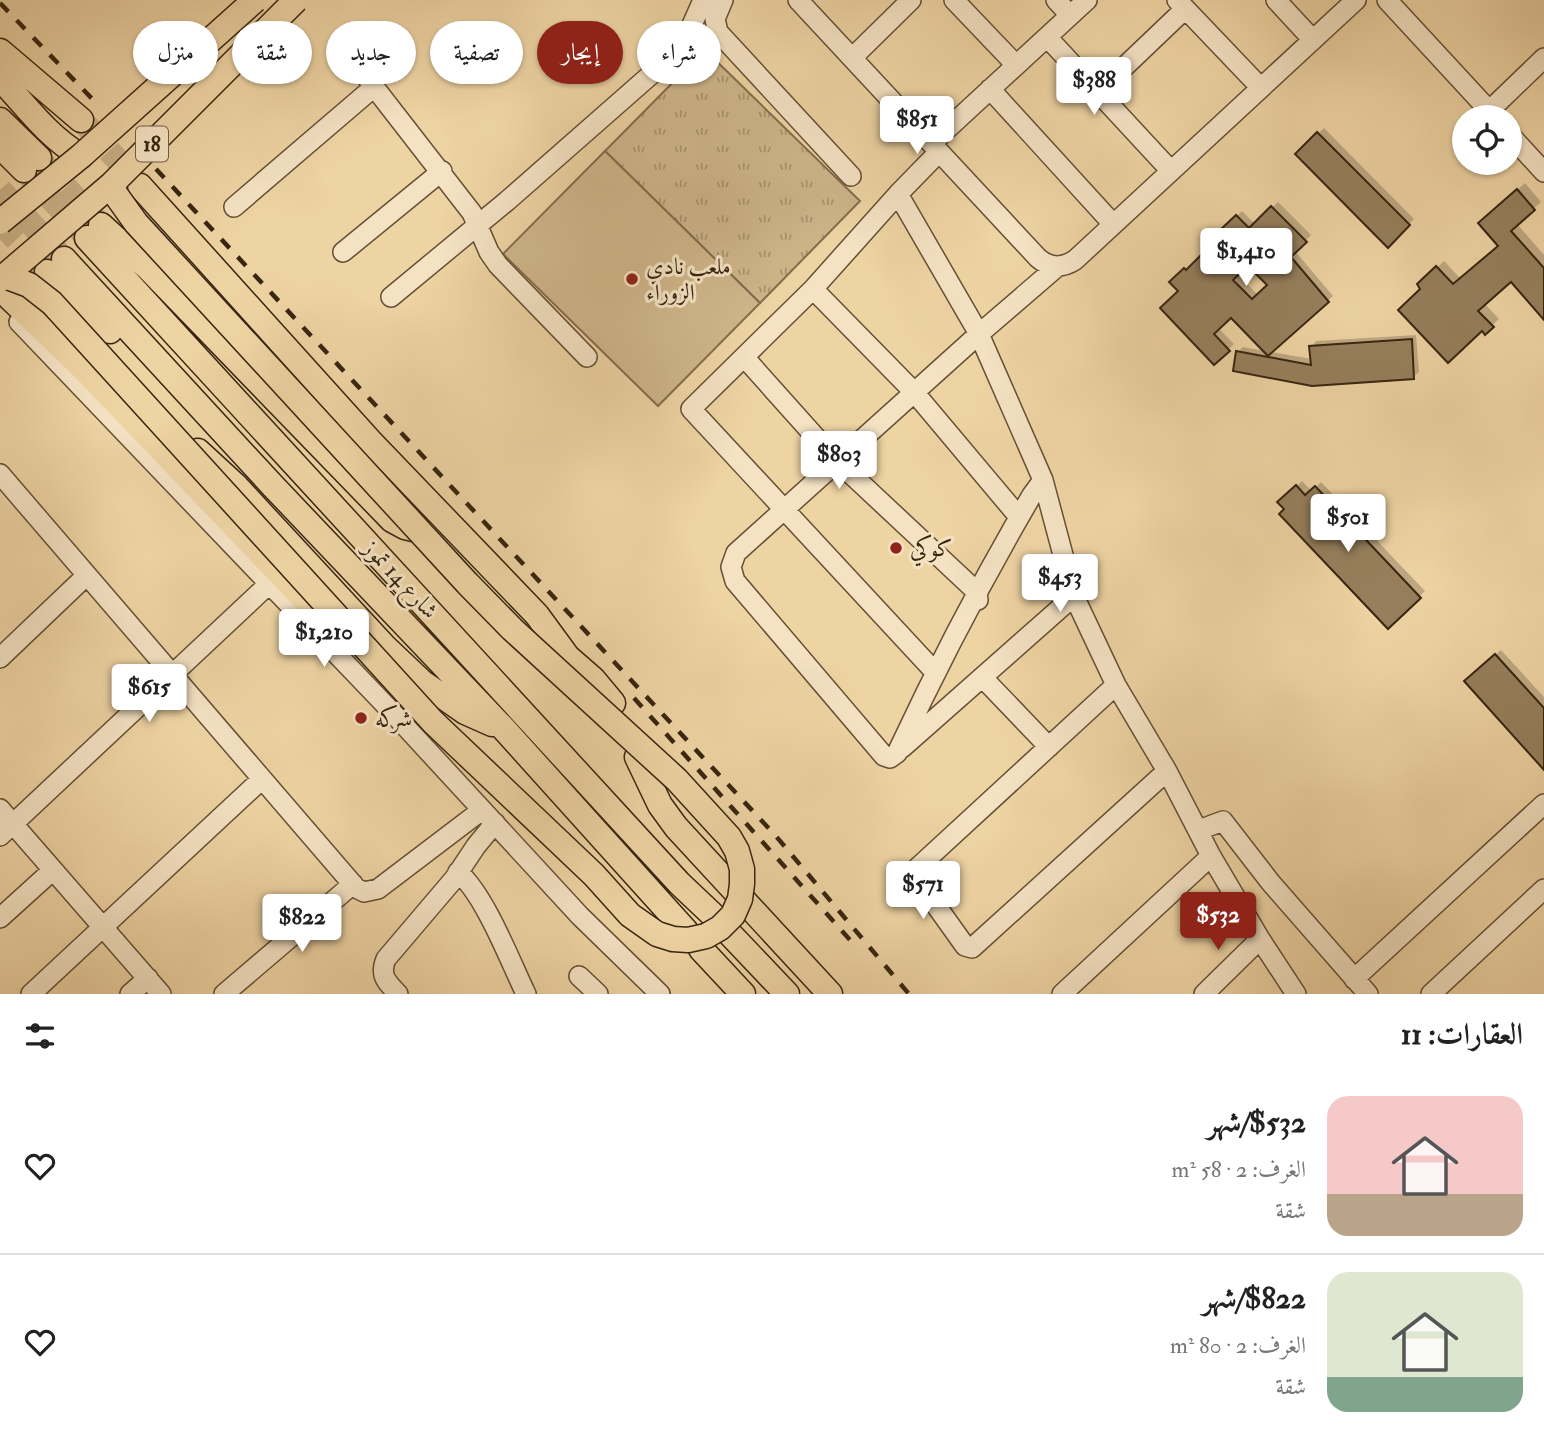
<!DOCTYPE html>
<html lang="ar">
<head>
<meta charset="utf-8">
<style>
	body { margin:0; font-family:"IM FELL Double Pica",Amiri,serif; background:#f6f6f6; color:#222; direction:rtl; height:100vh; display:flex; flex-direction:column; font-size:26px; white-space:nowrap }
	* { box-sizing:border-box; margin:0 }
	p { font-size:23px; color:#767676 }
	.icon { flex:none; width:38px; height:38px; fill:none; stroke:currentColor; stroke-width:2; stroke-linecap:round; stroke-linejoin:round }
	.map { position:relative; height:994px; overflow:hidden; direction:ltr }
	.panel { display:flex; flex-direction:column; background:#fff; flex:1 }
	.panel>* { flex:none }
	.guide { position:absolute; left:21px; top:21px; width:700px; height:63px; direction:rtl; display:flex; gap:14px }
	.fabs { position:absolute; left:1452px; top:105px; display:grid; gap:14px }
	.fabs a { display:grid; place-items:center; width:70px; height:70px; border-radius:50%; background:#fff; box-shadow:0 2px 5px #0004; font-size:35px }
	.price { position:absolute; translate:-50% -60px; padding:0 16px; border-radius:7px; background:#fff; color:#222; font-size:23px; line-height:46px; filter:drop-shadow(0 2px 4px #0008) }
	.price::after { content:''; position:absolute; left:50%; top:42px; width:21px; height:16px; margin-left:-10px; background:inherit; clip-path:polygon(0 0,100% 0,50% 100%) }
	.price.on { background:#8f2418; color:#fff }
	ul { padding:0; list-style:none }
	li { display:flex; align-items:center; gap:21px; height:175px; padding:0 21px }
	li+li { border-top:2px solid #e0e0e0 }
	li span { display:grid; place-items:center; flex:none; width:196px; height:140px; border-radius:21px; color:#555 }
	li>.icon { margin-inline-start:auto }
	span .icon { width:84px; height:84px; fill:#fffc; stroke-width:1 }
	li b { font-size:30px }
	h2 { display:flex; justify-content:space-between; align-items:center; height:84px; padding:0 21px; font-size:30px }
	.chip { padding:0 24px; border-radius:32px; background:#fff; box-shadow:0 2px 5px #0004; font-size:24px; line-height:63px }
	.chip.on { background:#8f2418; color:#fff }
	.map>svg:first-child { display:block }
	.grass { fill:url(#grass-tufts); stroke:#836d4d; stroke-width:2 }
	.pitch { fill:#cfb58a; stroke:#836d4d; stroke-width:2 }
	.shadow { fill:#0003; fill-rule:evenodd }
	.building { fill:#967f5c; stroke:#372510; stroke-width:2; fill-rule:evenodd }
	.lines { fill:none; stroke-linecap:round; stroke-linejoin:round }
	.major-tunnel { stroke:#c9b086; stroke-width:24; stroke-dasharray:24 12; stroke-linecap:butt }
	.minor-casing { stroke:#655035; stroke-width:22 }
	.major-casing { stroke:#372510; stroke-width:27 }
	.minor { stroke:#f4e2c3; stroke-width:19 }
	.major { stroke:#eed3a3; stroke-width:24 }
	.rail { stroke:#372510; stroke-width:4.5; stroke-dasharray:12 12; stroke-linecap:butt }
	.major-bridge-casing { stroke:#372510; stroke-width:27; stroke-linecap:butt }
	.major-bridge { stroke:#eed3a3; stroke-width:24 }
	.poi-dot { fill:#8f2418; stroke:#f4e2c3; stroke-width:2.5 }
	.labels { text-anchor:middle; stroke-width:6; stroke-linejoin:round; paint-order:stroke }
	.shield { fill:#f4e2c3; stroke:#705e46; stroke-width:2 }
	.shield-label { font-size:21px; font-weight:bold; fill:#372510 }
	.poi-label { font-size:23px; fill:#372510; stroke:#f4e2c3; text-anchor:start }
	.street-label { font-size:23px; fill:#372510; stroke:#f4e2c3 }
</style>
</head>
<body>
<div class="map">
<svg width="1544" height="994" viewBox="0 0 1544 994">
	<defs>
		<pattern id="grass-tufts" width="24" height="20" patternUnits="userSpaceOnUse" patternTransform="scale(1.75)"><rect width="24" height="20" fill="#cfb58a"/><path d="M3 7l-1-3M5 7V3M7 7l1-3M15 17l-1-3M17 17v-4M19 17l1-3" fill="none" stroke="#a9936f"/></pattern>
	</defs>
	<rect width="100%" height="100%" fill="#eed3a3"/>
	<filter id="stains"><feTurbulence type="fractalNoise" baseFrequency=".00286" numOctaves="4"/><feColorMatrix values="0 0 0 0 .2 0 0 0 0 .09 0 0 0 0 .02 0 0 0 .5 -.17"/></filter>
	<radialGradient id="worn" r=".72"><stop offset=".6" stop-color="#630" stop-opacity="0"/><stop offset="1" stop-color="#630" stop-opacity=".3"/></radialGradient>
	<path class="grass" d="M705 50 860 201 760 303 605 151Z"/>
	<path class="pitch" d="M605 151 760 303 658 406 503 254Z"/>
	<path class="shadow" d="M1324 128 1414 219 1388 245 1297 154Z
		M1525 183 1541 202 1517 224 1544 255V317L1511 280 1484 303 1499 319 1485 332 1422 290 1420 284 1444 261 1461 279 1500 245 1487 217Z
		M1278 202 1311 235 1295 251 1333 296 1271 352 1312 359 1311 347 1316 341 1416 335 1419 372 1413 377 1312 384 1238 352 1243 347 1265 351 1231 316 1218 328 1234 344 1214 363 1180 291 1172 282 1191 264 1193 266 1213 246 1218 250 1229 239 1222 231 1242 211 1255 224ZM1248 263 1270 285 1258 295 1237 274Z
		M1302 481 1312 491 1321 482 1425 591 1388 626 1280 502Z
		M1501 650 1544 697V767L1466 681Z"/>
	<path class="building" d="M1317 132 1410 225 1388 248 1295 154Z
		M1517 189 1535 210 1511 231 1544 268V320L1511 282 1478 311 1494 327 1485 335 1482 331 1448 363 1398 310 1420 289 1417 284 1436 266 1453 284 1498 246 1478 223Z
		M1271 206 1307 242 1291 257 1329 302 1268 356 1231 318 1214 334 1230 351 1214 365 1160 308 1178 291 1169 282 1184 268 1186 270 1206 250 1211 254 1227 239 1219 231 1236 215 1249 228ZM1248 266 1267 285 1252 299 1233 280Z
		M1412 339 1414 379 1312 386 1233 371 1236 351 1311 365 1309 346Z
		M1296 485 1305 495 1315 486 1421 598 1388 629 1279 514 1284 509 1277 502Z
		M1495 654 1544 708V770L1464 681Z"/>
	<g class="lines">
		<path class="major-tunnel" d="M85 124 140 185
			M41 161 98 222
			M24 170 85 235
			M0 190 64 259
			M0 222 45 270"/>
		<g class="minor-casing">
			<path id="minor" d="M723 0 715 19 718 32 851 176
				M798 0 1038 258C1049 268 1063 268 1075 260L1356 0
				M954 0 1016 65
				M1056 0 1070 15
				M1177 0 1261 88
				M1276 0 1313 40
				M1387 0 1495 117
				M1047 37 1171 171
				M852 58 911 0
				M354 61 472 213 489 252 498 265 587 357
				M990 89 1113 224
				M1098 92 1185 9
				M1489 111 1544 58
				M1510 135 1544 172
				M932 143 1087 0
				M898 194 979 334 1043 480 1074 596 1116 685 1167 771 1211 856 1260 939 1296 994
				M234 207 374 87
				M343 252 442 171
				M813 289 914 392 1019 517
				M391 297 507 201 663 64 688 34 703 0
				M19 322 392 712 580 916 660 994
				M744 357 837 461 977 592 978 600
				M0 474 356 888 364 892 378 889 482 810
				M1043 480 1032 495C983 579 938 665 897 753L890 758 884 756 735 581 731 567 736 553 979 334 1058 266
				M0 658 87 575
				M935 672 691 409 813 289 898 194 939 152
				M982 677 1049 747
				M1116 685 915 870V876L965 946 972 948 1167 771
				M902 748 1074 596
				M0 809 161 994
				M1199 830 1223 821 1271 883 1368 994
				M0 836 270 583
				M458 872C485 895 510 961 526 994
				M0 918 53 870
				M579 976 598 994
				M1354 979 1544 804
				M31 994 262 779
				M130 994 148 978
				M224 994 353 884
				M398 994C387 982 379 976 386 959L454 879 476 846 495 823
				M1062 994 1211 856
				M1204 994 1260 939
				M1431 994 1544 889"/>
		</g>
		<g class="major-casing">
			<path id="major" d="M0 51 81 120
				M0 78C25 105 49 138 81 156
				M0 120 39 158
				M0 146 24 170
				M140 186 370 441 537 615 567 656
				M101 225 148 268 392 520 405 527 418 530
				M87 238 679 883 716 918
				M64 259 272 485 504 729 686 931
				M47 272 110 331
				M10 298 84 369 305 600 316 608 330 612
				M198 451 235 485 384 646 422 682 465 712 492 724
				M554 645 593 679 613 703
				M637 757 660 805 676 827 830 994
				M730 934 787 994
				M701 949 743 994"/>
		</g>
		<use href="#minor" class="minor"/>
		<use href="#major" class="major"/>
		<path class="rail" d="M0 3 99 106
			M156 169 775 835 909 994
			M634 698 851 941"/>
		<g class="major-bridge-casing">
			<path id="major-bridge" d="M0 222 81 156 255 0
				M5 276 29 285 52 303 433 722 594 875 630 915 657 934 673 939 688 940 706 936 720 928 733 915 740 899 742 884V869L737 851 729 837 677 780 512 629 467 583 136 223 116 195 112 184
				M0 280 112 184 296 0"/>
		</g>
		<use href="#major-bridge" class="major-bridge"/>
	</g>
	<g class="poi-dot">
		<circle cx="632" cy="279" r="7"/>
		<circle cx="896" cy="548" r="7"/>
		<circle cx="361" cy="718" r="7"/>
	</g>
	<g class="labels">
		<rect class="shield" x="136" y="126.5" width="32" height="35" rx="5"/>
		<g class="shield-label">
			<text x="152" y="151">18</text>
		</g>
		<g class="poi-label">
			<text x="646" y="274">ملعب نادي<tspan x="646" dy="26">الزوراء</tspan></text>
			<text x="910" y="556">كوكي</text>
			<text x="375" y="726">شركه</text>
		</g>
		<g class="street-label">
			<text transform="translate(401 579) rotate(47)" y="8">شارع 14 تموز</text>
		</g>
	</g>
	<rect width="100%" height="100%" filter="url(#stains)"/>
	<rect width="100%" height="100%" fill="url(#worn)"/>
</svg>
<div class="fabs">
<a><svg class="icon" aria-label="locate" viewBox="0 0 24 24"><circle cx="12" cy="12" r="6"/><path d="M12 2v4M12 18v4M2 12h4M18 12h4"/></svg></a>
</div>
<b class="price" style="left:1094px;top:117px">$388</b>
<b class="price" style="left:917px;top:156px">$851</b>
<b class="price" style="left:1246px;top:288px">$1,410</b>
<b class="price" style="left:839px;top:491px">$803</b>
<b class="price" style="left:1348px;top:554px">$501</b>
<b class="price" style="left:1060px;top:614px">$453</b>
<b class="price" style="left:324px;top:669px">$1,210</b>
<b class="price" style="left:149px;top:724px">$615</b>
<b class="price" style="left:923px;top:921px">$571</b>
<b class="price on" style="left:1218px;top:952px">$532</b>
<b class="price" style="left:302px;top:954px">$822</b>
<div class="guide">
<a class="chip">شراء</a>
<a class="chip on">إيجار</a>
<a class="chip">تصفية</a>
<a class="chip">جديد</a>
<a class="chip">شقة</a>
<a class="chip">منزل</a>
</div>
</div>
<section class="panel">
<h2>العقارات: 11<svg class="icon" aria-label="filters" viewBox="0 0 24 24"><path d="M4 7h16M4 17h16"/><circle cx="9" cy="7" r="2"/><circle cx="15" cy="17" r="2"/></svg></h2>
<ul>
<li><span style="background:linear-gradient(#f6c9c9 70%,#b9a48a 0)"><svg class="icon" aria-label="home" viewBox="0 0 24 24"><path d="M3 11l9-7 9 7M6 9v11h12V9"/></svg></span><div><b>$532/شهر</b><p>الغرف: 2 · 58 m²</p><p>شقة</p></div><svg class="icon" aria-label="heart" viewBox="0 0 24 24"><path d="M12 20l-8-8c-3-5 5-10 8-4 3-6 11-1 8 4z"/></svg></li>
<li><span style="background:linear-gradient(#dfe7d0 75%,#7fa58c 0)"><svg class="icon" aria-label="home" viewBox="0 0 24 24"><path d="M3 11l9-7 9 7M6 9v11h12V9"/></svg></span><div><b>$822/شهر</b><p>الغرف: 2 · 80 m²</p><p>شقة</p></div><svg class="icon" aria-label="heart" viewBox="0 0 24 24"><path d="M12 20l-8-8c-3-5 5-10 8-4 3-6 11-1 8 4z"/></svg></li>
</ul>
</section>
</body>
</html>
